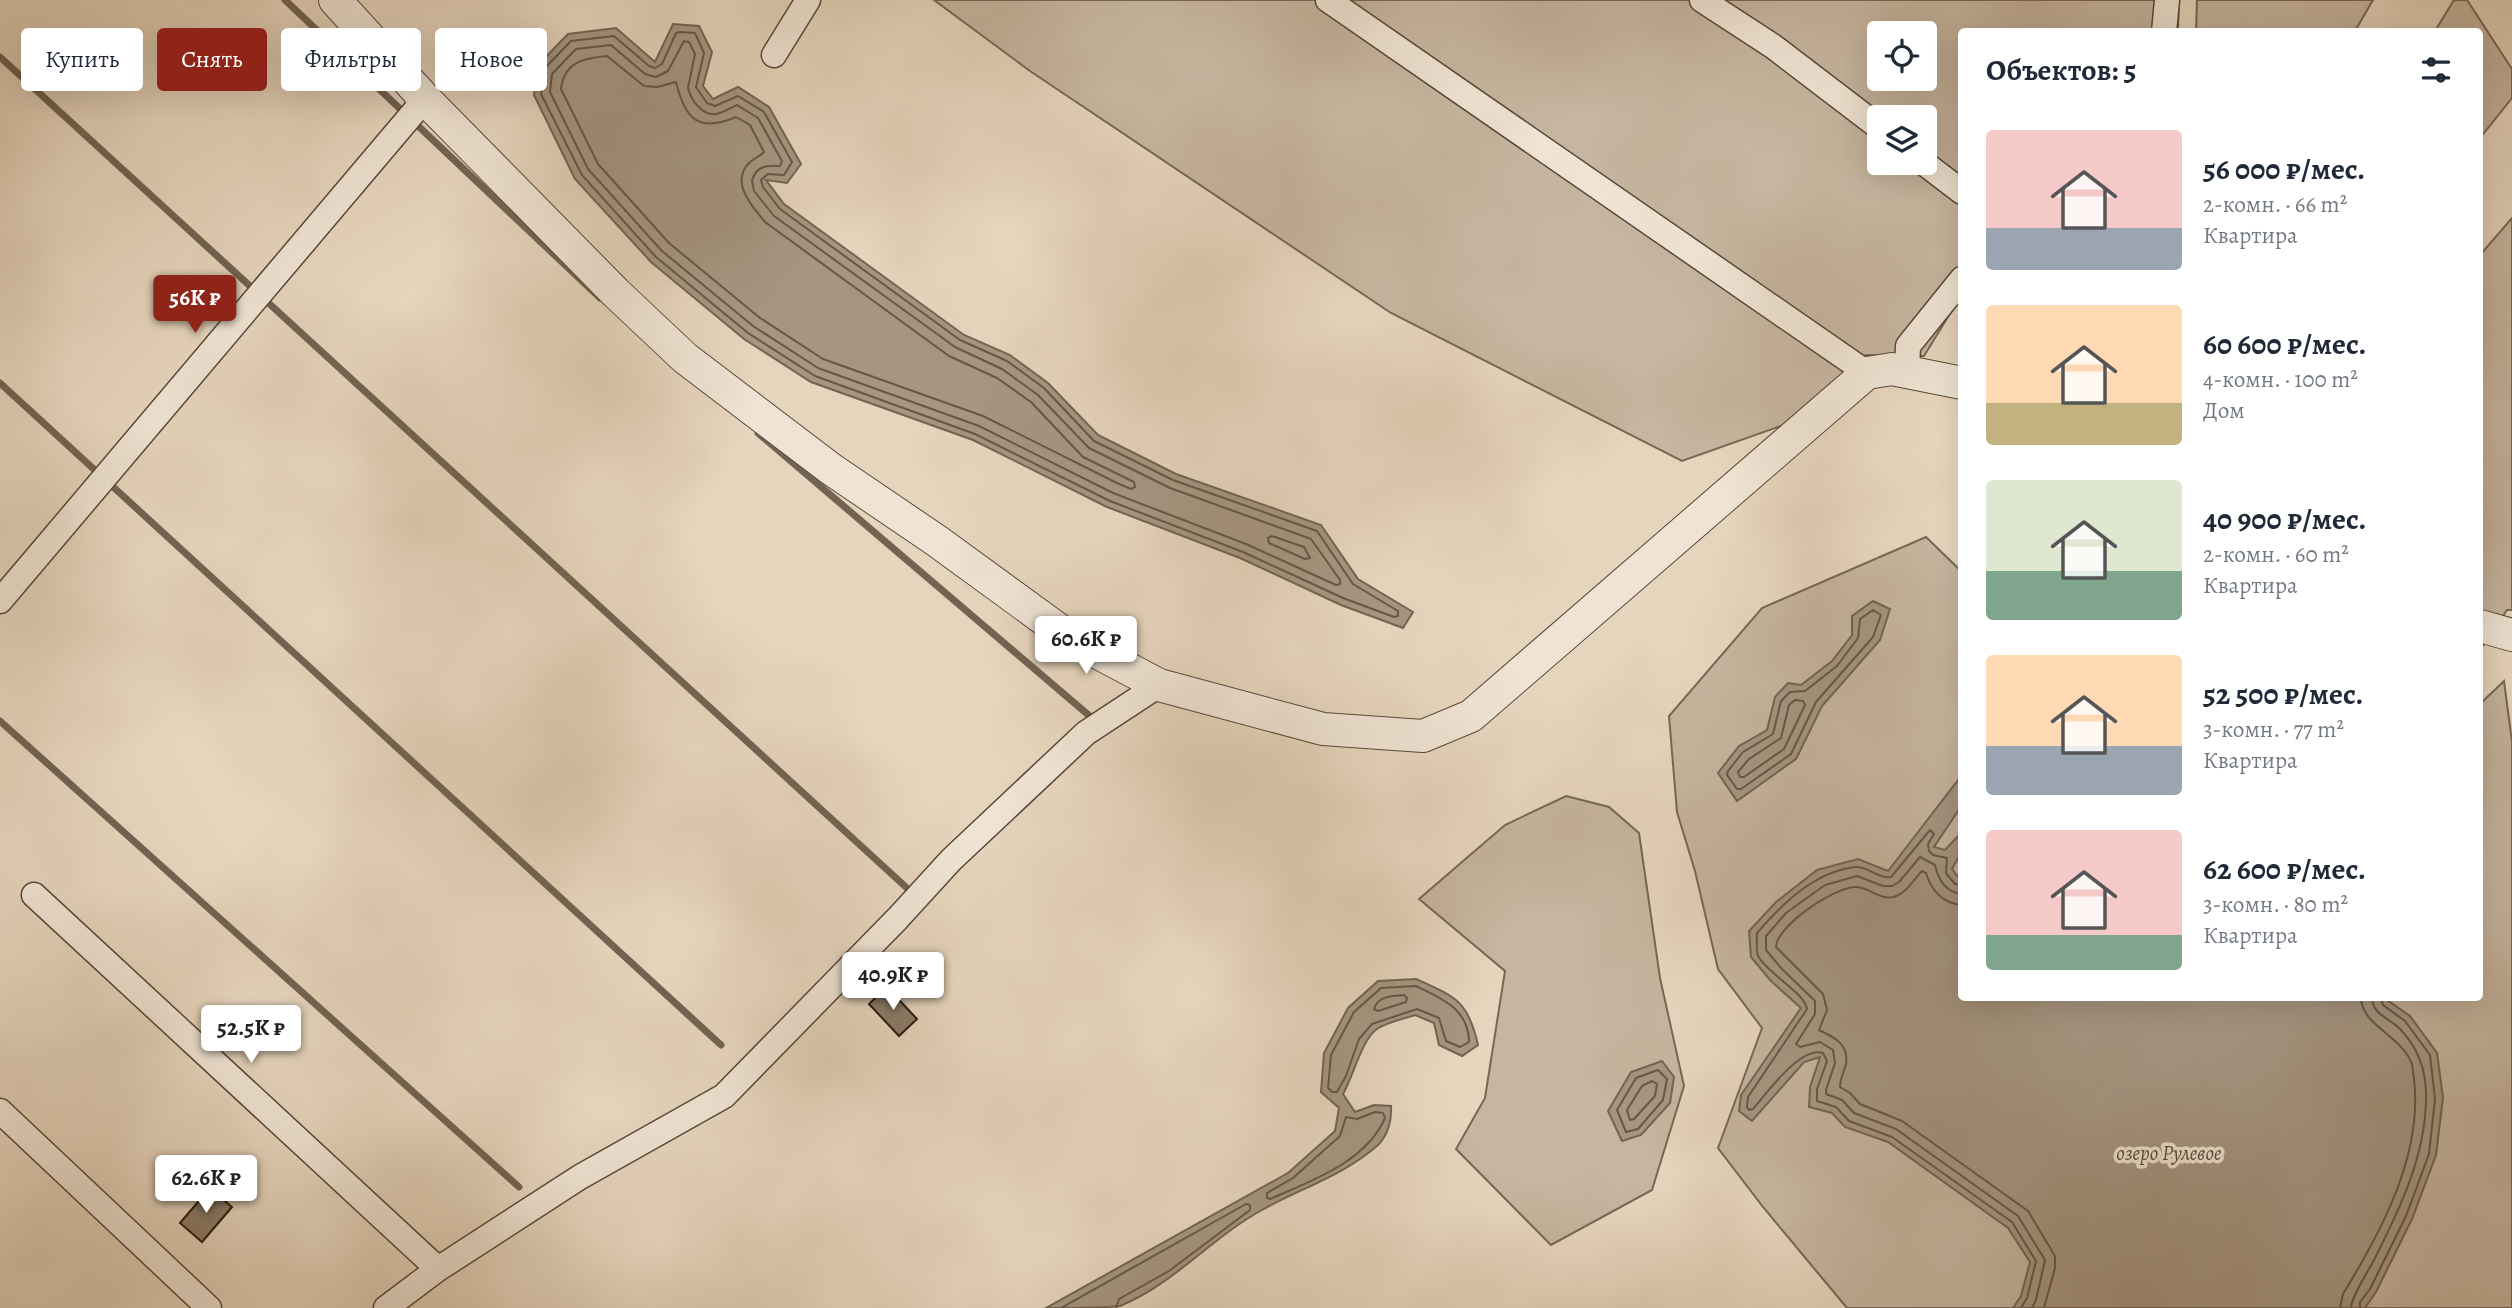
<!DOCTYPE html>
<html lang="ru">
<head>
<meta charset="utf-8">
<style>
	body { margin:0; font-family:Alegreya,serif; background:#f6f6f7; color:#1f2937; height:100vh; display:flex; flex-direction:column; font-size:26px; white-space:nowrap }
	* { box-sizing:border-box; margin:0 }
	p { font-size:23px; color:#747a83 }
	.icon { flex:none; width:38px; height:38px; fill:none; stroke:currentColor; stroke-width:2; stroke-linecap:round; stroke-linejoin:round }
	.map { position:relative; flex:1; overflow:hidden }
	.details { position:absolute; left:1958px; top:28px; width:525px; height:973px; display:flex; flex-direction:column; background:#fff; border-radius:7px; box-shadow:0 7px 28px #0002 }
	.details>* { flex:none }
	.banner { position:absolute; left:21px; top:28px; width:665px; height:63px; display:flex; gap:14px }
	.fabs { position:absolute; left:1867px; top:21px; display:grid; gap:14px }
	.fabs a { display:grid; place-items:center; width:70px; height:70px; border-radius:7px; background:#fff; box-shadow:0 7px 28px #0002; font-size:35px }
	.price { position:absolute; translate:-50% -60px; padding:0 16px; border-radius:7px; background:#fff; color:#222; font-size:23px; line-height:46px; filter:drop-shadow(0 2px 4px #0008) }
	.price::after { content:''; position:absolute; left:50%; top:42px; width:21px; height:16px; margin-left:-10px; background:inherit; clip-path:polygon(0 0,100% 0,50% 100%) }
	.price.on { background:#8f2418; color:#fff }
	ul { padding:0; list-style:none }
	li { display:flex; align-items:center; gap:21px; height:175px; padding:0 28px }
	li span { display:grid; place-items:center; flex:none; width:196px; height:140px; border-radius:7px; color:#555 }
	li>.icon { margin-inline-start:auto }
	span .icon { width:84px; height:84px; fill:#fffc; stroke-width:1 }
	li b { font-size:30px }
	h2 { display:flex; justify-content:space-between; align-items:center; height:84px; padding:0 28px; font-size:30px }
	.chip { padding:0 24px; border-radius:7px; background:#fff; box-shadow:0 7px 28px #0002; font-size:24px; line-height:63px }
	.chip.on { background:#8f2418; color:#fff }
	.map>svg:first-child { display:block }
	.green { fill:#c6b59f; stroke:#776756; stroke-width:2; fill-rule:evenodd }
	.water { fill:#a59581; stroke:#736353; stroke-width:2 }
	.lines { fill:none; stroke-linecap:round; stroke-linejoin:round }
	.shore { stroke:#665747; stroke-width:2 }
	.stream { stroke:#736353; stroke-width:7 }
	.building { fill:#8b7b69; stroke:#28190d; stroke-width:2 }
	.minor-casing { stroke:#584839; stroke-width:27 }
	.tertiary-casing { stroke:#584839; stroke-width:34 }
	.minor { stroke:#efe4d4; stroke-width:24 }
	.tertiary { stroke:#efe4d4; stroke-width:32 }
	.labels { text-anchor:middle; stroke-width:7; stroke-linejoin:round; paint-order:stroke }
	.water-label { font-size:21px; font-style:italic; fill:#5a4b3b; stroke:#efe4d4 }
</style>
</head>
<body>
<div class="map">
<svg width="2512" height="1308" viewBox="0 0 2512 1308">
	<rect width="100%" height="100%" fill="#e6d5bd"/>
	<filter id="stains"><feTurbulence type="fractalNoise" baseFrequency=".00286" numOctaves="4"/><feColorMatrix values="0 0 0 0 .2 0 0 0 0 .09 0 0 0 0 .02 0 0 0 .5 -.17"/></filter>
	<radialGradient id="worn" r=".72"><stop offset=".6" stop-color="#630" stop-opacity="0"/><stop offset="1" stop-color="#630" stop-opacity=".3"/></radialGradient>
	<path class="green" d="M934 0H2179L2178 31 1962 32V294L1924 356 1866 355 1795 421 1682 461 1391 313 1030 71ZM1880 33H1925V79H1880ZM1880 117H1925V163H1880Z
		M2197 0H2373L2355 31 2196 32Z
		M2454 0H2467L2512 69V98L2480 138V32L2435 31Z
		M2512 218V610H2507L2480 650V255Z
		M1926 537 1962 572V998H2480V704L2504 681 2512 742V1308H1847L1763 1207 1718 1148 1762 1028 1718 969 1695 871 1677 812 1669 716 1762 608Z
		M1566 796 1609 807 1639 833 1660 978 1684 1086 1652 1190 1551 1245 1456 1149 1485 1098 1505 971 1419 899 1505 825Z"/>
	<path class="water" d="M673 24 699 26 712 52 703 86 713 99 738 87 769 107 801 164 787 183 766 180 784 204 964 335 1010 355 1048 383 1098 435 1176 474 1321 525 1358 579 1413 612 1403 628 1341 605 1240 558 1107 507 973 440 811 382 744 339 651 262 575 179 534 95 537 66 568 34 616 28 655 62Z
		M1873 601 1890 609 1880 640 1822 706 1796 759 1737 801 1718 773 1739 746 1767 730 1775 697 1788 683 1801 685 1832 661 1852 635V616Z
		M1962 775V805L1934 847 1945 850 1962 832V851L1952 869 1962 882V998H2384L2410 1016 2437 1053 2443 1098 2436 1155 2412 1219 2376 1292 2365 1308H2013L2021 1296 2030 1262 2008 1228 1888 1142 1845 1127 1832 1113 1809 1107 1810 1087 1820 1057 1804 1062 1752 1121 1739 1111 1741 1095 1801 1008 1771 981 1751 957 1749 931 1776 902 1817 870 1858 859 1888 871Z
		M1416 979C1455 997 1468 1000 1478 1045L1462 1056 1439 1045 1434 1023 1415 1015C1404 1019 1387 1022 1377 1029 1362 1039 1353 1077 1343 1094L1355 1112 1374 1105 1391 1106C1392 1120 1388 1135 1378 1145 1343 1176 1301 1188 1262 1210 1211 1238 1174 1284 1120 1306 1107 1308 1062 1308 1046 1308L1288 1173 1335 1131 1339 1108 1321 1092 1324 1053 1348 1008 1378 981Z
		M1662 1061 1674 1077 1670 1103 1641 1135 1622 1141 1608 1111 1631 1072Z"/>
	<g class="lines">
		<path class="shore" d="M680 32 695 33 704 53 696 87 707 103 715 106 738 96 764 112 792 162 784 175 768 174 761 180 763 187 780 209 960 340 1007 361 1044 388 1094 441 1173 480 1317 531 1353 584 1398 611V616L1394 617 1343 598 1243 552 1110 501 975 434 815 376 748 333 656 257 582 175 541 94 544 69 571 41 614 36 649 66 655 68 662 64 676 33Z
			M684 41 689 42 695 54 688 88C691 100 702 116 716 114 723 113 730 108 737 105L758 118 782 161 780 166C766 165 756 166 752 181L754 191 774 216 955 347 1002 369 1038 395 1089 448 1170 488 1311 539 1340 580V584L1336 585 1246 544 1113 493 979 426 818 368 753 326 662 251 588 169 550 92 552 74 576 49 611 45 645 74 656 77 668 71Z
			M607 56 644 86 657 87 676 82C685 119 698 133 736 117L750 125 764 152C760 156 755 158 750 162 729 182 752 206 765 222L949 356 997 378 1031 402 1083 457 1134 482 1135 487 1131 489 1117 483 983 416 823 359 760 318 669 243 598 164 561 89C564 62 584 58 607 56Z
			M1272 536 1304 547 1310 558 1305 559 1269 543 1268 538Z
			M1873 610 1881 615 1873 637 1816 702 1791 754 1741 789H1737L1727 775 1728 771 1743 752 1773 734 1781 701 1790 692 1805 691 1837 666 1858 638 1860 619Z
			M1795 700 1803 701 1805 705 1784 749 1744 777H1740L1738 772 1749 759 1781 738 1789 705Z
			M1962 885 1955 884 1946 873 1947 858 1933 855 1929 851 1928 844 1934 834 1930 830 1891 877C1878 879 1868 866 1855 867 1814 872 1782 904 1757 933 1757 940 1756 950 1758 956 1768 974 1804 992 1807 1009L1748 1097 1747 1107 1749 1110 1753 1109C1767 1093 1800 1046 1823 1053L1827 1061 1817 1089V1101L1836 1107 1849 1121 1892 1137 2012 1222 2036 1261 2027 1298 2021 1308
			M1962 894C1946 893 1938 879 1935 865L1920 857 1899 882 1892 886H1883L1857 876 1825 885 1786 913 1766 936V950L1782 969 1815 1001V1014L1796 1044 1800 1047 1820 1042 1833 1050 1835 1063 1826 1090V1094L1842 1100 1854 1113 1896 1129 2018 1216 2045 1260 2036 1300 2032 1308
			M1962 905C1943 904 1931 890 1926 873L1922 871C1913 880 1907 893 1894 897 1879 900 1870 888 1857 887 1837 885 1776 926 1776 947L1823 994 1827 1010 1819 1030C1834 1037 1849 1044 1846 1064 1844 1072 1840 1079 1840 1087L1850 1093 1860 1104 1902 1121 2028 1211 2055 1256V1268L2044 1308
			M1416 986C1441 998 1469 1009 1469 1042L1460 1047 1446 1041 1439 1018 1417 1009 1372 1024 1359 1039 1346 1076 1337 1092H1332L1328 1088 1331 1055 1354 1012 1381 988Z
			M1404 995 1407 998 1406 1002 1378 1011 1374 1009C1378 996 1391 996 1404 995Z
			M1658 1070 1667 1079 1663 1100 1638 1129 1626 1132 1617 1110 1636 1078Z
			M1652 1081 1657 1084 1655 1096 1634 1119 1630 1120 1627 1110 1642 1086Z
			M1375 1112 1383 1113 1385 1118C1366 1162 1311 1181 1270 1199L1267 1198V1193L1293 1178 1340 1136 1346 1117 1357 1119Z
			M1061 1308 1246 1204 1250 1205V1210L1169 1271 1119 1299 1116 1308
			M2340 1308 2343 1294C2381 1232 2423 1155 2414 1079 2413 1075 2413 1068 2412 1064 2402 1036 2362 1026 2361 998
			M2351 1308C2351 1296 2370 1269 2376 1256 2401 1206 2425 1156 2426 1100 2427 1072 2419 1048 2399 1028 2388 1017 2373 1015 2372 998
			M2360 1308V1302L2370 1289 2406 1216 2429 1154 2435 1099 2430 1055 2405 1021 2383 1005 2381 998"/>
		<path class="stream" d="M285 0 600 298
			M0 57 908 889
			M0 383 721 1045
			M758 433 1092 718
			M0 721 519 1187"/>
	</g>
	<path class="building" d="M887 987 917 1019 899 1036 869 1004Z
		M210 1188 232 1207 202 1242 180 1223Z"/>
	<g class="lines">
		<g class="minor-casing">
			<path id="minor" d="M1328 0 1867 373
				M1702 0 1774 47 1880 128
				M2164 32 2167 0
				M774 55 808 0
				M1924 163 1962 192
				M1907 371 1908 346 1962 279
				M0 601 425 99
				M34 895 438 1269
				M0 1111 209 1308
				M386 1308 438 1269 580 1177 724 1096 898 918 951 860 1086 733 1159 685"/>
		</g>
		<g class="tertiary-casing">
			<path id="tertiary" d="M335 0 425 99 616 293 685 358 831 469 937 541 1070 638 1159 685 1323 729 1423 736 1471 716 1867 373 1892 369 1962 383
				M2480 626 2512 635"/>
		</g>
		<use href="#minor" class="minor"/>
		<use href="#tertiary" class="tertiary"/>
	</g>
	<g class="labels">
		<g class="water-label">
			<text x="2169" y="1160">озеро Рулевое</text>
		</g>
	</g>
	<rect width="100%" height="100%" filter="url(#stains)"/>
	<rect width="100%" height="100%" fill="url(#worn)"/>
</svg>
<div class="fabs">
<a><svg class="icon" aria-label="locate" viewBox="0 0 24 24"><circle cx="12" cy="12" r="6"/><path d="M12 2v4M12 18v4M2 12h4M18 12h4"/></svg></a>
<a><svg class="icon" aria-label="layers" viewBox="0 0 24 24"><path d="M12 4l9 5-9 5-9-5zM3 14l9 5 9-5"/></svg></a>
</div>
<b class="price on" style="left:195px;top:335px">56K ₽</b>
<b class="price" style="left:1086px;top:676px">60.6K ₽</b>
<b class="price" style="left:893px;top:1012px">40.9K ₽</b>
<b class="price" style="left:251px;top:1065px">52.5K ₽</b>
<b class="price" style="left:206px;top:1215px">62.6K ₽</b>
<div class="banner">
<a class="chip">Купить</a>
<a class="chip on">Снять</a>
<a class="chip">Фильтры</a>
<a class="chip">Новое</a>
</div>
<section class="details">
<h2>Объектов: 5<svg class="icon" aria-label="filters" viewBox="0 0 24 24"><path d="M4 7h16M4 17h16"/><circle cx="9" cy="7" r="2"/><circle cx="15" cy="17" r="2"/></svg></h2>
<ul>
<li><span style="background:linear-gradient(#f6c9c9 70%,#9aa5b1 0)"><svg class="icon" aria-label="home" viewBox="0 0 24 24"><path d="M3 11l9-7 9 7M6 9v11h12V9"/></svg></span><div><b>56 000 ₽/мес.</b><p>2-комн. · 66 m²</p><p>Квартира</p></div></li>
<li><span style="background:linear-gradient(#ffd9b3 70%,#c2b280 0)"><svg class="icon" aria-label="home" viewBox="0 0 24 24"><path d="M3 11l9-7 9 7M6 9v11h12V9"/></svg></span><div><b>60 600 ₽/мес.</b><p>4-комн. · 100 m²</p><p>Дом</p></div></li>
<li><span style="background:linear-gradient(#dfe7d0 65%,#7fa58c 0)"><svg class="icon" aria-label="home" viewBox="0 0 24 24"><path d="M3 11l9-7 9 7M6 9v11h12V9"/></svg></span><div><b>40 900 ₽/мес.</b><p>2-комн. · 60 m²</p><p>Квартира</p></div></li>
<li><span style="background:linear-gradient(#ffd9b3 65%,#9aa5b1 0)"><svg class="icon" aria-label="home" viewBox="0 0 24 24"><path d="M3 11l9-7 9 7M6 9v11h12V9"/></svg></span><div><b>52 500 ₽/мес.</b><p>3-комн. · 77 m²</p><p>Квартира</p></div></li>
<li><span style="background:linear-gradient(#f6c9c9 75%,#7fa58c 0)"><svg class="icon" aria-label="home" viewBox="0 0 24 24"><path d="M3 11l9-7 9 7M6 9v11h12V9"/></svg></span><div><b>62 600 ₽/мес.</b><p>3-комн. · 80 m²</p><p>Квартира</p></div></li>
</ul>
</section>
</div>
</body>
</html>
